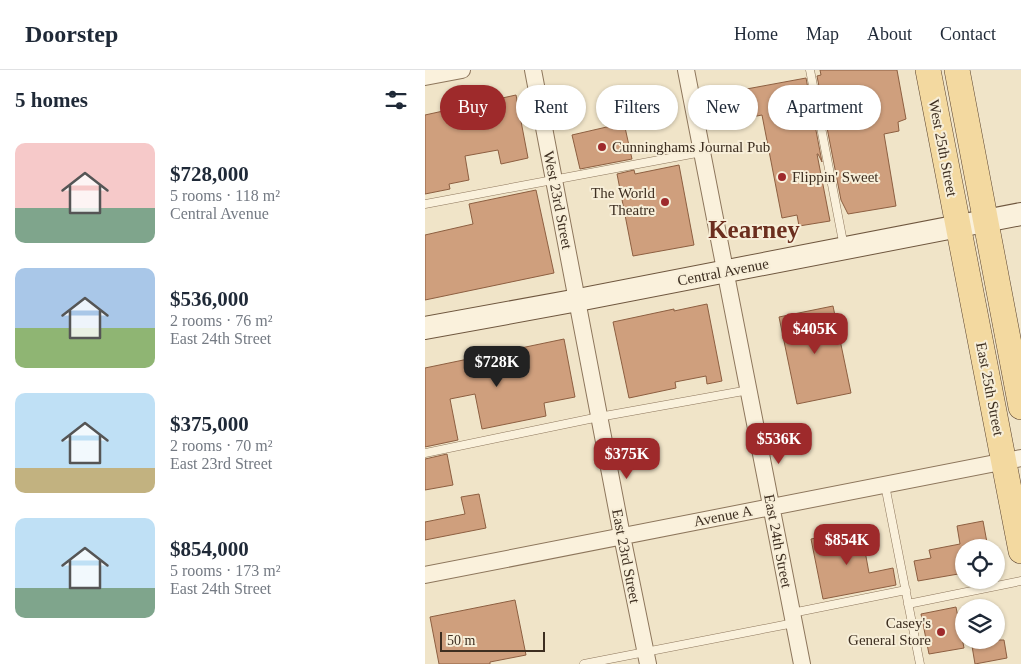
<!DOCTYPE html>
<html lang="en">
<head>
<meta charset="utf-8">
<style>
	body { margin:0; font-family:Georgia,serif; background:#f6f6f7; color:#1f2937; height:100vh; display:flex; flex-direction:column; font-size:19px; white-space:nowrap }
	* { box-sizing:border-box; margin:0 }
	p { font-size:16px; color:#747a83 }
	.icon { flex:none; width:28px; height:28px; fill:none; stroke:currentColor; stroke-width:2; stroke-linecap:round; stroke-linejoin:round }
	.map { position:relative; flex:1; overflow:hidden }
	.side { display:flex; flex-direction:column; background:#fff; width:425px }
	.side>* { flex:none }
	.top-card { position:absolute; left:15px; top:15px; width:475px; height:45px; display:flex; gap:10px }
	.fabs { position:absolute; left:530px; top:469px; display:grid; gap:10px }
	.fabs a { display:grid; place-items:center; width:50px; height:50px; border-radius:50%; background:#fff; box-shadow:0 1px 4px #0004; font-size:25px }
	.scale { position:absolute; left:15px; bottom:12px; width:105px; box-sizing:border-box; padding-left:5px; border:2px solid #3d2e20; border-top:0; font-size:14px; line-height:18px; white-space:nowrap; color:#3d2e20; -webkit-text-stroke:4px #f7eed8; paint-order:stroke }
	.price { position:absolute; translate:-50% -42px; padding:0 11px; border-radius:10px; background:#9e2a2b; color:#fff; font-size:16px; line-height:32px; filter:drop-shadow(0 1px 2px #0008) }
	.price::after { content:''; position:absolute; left:50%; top:30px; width:15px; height:11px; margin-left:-8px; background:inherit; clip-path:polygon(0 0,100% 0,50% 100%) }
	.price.on { background:#222; color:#fff }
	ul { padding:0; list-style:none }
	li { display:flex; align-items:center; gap:15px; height:125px; padding:0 15px }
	li span { display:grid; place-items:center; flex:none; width:140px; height:100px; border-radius:10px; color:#555 }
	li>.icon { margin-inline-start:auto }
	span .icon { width:60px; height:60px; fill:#fffc; stroke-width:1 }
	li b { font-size:21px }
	h2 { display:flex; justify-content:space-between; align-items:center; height:60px; padding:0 15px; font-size:21px }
	.pill { padding:0 18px; border-radius:22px; background:#fff; box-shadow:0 1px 4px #0004; font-size:18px; line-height:45px }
	.pill.on { background:#9e2a2b; color:#fff }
	header { display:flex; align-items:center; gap:30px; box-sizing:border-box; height:70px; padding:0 25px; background:#fff; border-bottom:1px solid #e0e1e3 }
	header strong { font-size:24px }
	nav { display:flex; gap:28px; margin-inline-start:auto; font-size:18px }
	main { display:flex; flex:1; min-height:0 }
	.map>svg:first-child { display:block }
	.building { fill:#cf9f7d; stroke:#8d5f41 }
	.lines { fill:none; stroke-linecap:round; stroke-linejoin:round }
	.lane-casing { stroke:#8d765c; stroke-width:9 }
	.street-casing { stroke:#8d765c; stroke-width:18 }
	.secondary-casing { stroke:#6f573f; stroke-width:24 }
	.primary-casing { stroke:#5b4430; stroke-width:26 }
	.lane { stroke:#faf1dc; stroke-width:8 }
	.street { stroke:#faf1dc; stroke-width:16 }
	.secondary { stroke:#faf1dc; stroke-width:22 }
	.primary { stroke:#f3d9a0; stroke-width:25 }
	.poi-dot { fill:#9e2a2b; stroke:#f7eed8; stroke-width:2 }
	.labels { text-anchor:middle; stroke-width:4; stroke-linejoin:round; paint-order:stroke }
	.poi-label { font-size:15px; fill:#3d2e20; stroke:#f7eed8; text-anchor:start }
	.street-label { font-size:15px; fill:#3d2e20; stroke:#f7eed8 }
	.town-label { font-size:25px; font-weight:bold; fill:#6b2e1e; stroke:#f7eed8 }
</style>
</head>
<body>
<header>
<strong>Doorstep</strong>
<nav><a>Home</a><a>Map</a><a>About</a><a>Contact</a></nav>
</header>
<main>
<section class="side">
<h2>5 homes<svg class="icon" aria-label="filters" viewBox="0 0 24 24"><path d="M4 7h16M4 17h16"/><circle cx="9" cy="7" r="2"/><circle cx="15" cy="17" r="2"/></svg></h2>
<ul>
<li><span style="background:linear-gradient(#f6c9c9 65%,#7fa58c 0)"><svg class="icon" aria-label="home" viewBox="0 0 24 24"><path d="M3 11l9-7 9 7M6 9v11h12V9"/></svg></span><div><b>$728,000</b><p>5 rooms · 118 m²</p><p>Central Avenue</p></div></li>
<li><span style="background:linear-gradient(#a9c7e8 60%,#8fb573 0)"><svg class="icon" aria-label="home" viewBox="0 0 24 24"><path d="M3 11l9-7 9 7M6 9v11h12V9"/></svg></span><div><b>$536,000</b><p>2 rooms · 76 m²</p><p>East 24th Street</p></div></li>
<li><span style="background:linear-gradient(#bfe0f5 75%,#c2b280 0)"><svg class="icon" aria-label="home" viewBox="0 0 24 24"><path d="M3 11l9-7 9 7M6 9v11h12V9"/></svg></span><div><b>$375,000</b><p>2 rooms · 70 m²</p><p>East 23rd Street</p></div></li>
<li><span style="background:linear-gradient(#bfe0f5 70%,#7fa58c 0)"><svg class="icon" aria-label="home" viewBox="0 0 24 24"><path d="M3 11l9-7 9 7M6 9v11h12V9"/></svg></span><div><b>$854,000</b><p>5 rooms · 173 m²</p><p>East 24th Street</p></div></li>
</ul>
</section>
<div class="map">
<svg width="596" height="594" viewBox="0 0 596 594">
	<rect width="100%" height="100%" fill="#f0e4c8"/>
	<path class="building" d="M395 0H472L481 49 473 52 474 61 459 64 471 136 423 144 416 130 392 6 396 5Z
		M381 8 397 92 393 84H392L405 151 374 156 372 145 357 148 337 45 306 51 300 23Z
		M91 25 103 88 76 94 73 80 40 86 44 110 24 114 25 119 0 124V45Z
		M199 53 207 89 155 99 147 65Z
		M254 95 269 175 208 186 192 104 209 100 210 104Z
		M111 120 129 203 0 230V165L48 154 44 134Z
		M282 234 297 311 282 314 281 306 250 312 251 318 204 328 188 252 249 239V241Z
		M408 236 426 323 372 334 354 247Z
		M139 269 150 327 119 333 121 346 57 359 50 324 25 329 33 370 0 377V298Z
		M22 384 28 415 0 420V389Z
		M54 424 61 458 0 470V452L40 444 36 427Z
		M558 451 563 478H539V503L493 511 489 491 506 488 504 480 535 474 532 456Z
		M436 459 444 503 468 498 471 515 398 529 386 469Z
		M90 530 101 585 65 592V594H14L5 547Z
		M531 537 539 578 504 584 496 544Z
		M546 570H579L582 588 550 594Z"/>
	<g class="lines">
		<g class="lane-casing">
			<path id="lane" d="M385 0 419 177
				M0 134 277 82
				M0 383 174 347 324 320
				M460 415 495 594
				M483 534 596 511
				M367 543 481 520
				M159 594 369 553"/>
		</g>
		<g class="street-casing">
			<path id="street" d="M108 0 197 466 223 594
				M261 0 377 594
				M0 7 37 0
				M0 505 596 388"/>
		</g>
		<g class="secondary-casing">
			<path id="secondary" d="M0 258 153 230 596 144"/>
		</g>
		<g class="primary-casing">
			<path id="primary" d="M503 0 596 481
				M532 0 596 337"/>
		</g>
		<use href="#lane" class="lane"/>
		<use href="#street" class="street"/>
		<use href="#secondary" class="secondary"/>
		<use href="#primary" class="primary"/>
	</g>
	<g class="poi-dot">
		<circle cx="177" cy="77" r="5"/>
		<circle cx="357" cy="107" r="5"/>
		<circle cx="240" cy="132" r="5"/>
		<circle cx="516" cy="562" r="5"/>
	</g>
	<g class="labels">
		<g class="poi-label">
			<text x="187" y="82">Cunninghams Journal Pub</text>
			<text x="367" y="112">Flippin' Sweet</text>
			<text x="230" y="128" text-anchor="end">The World<tspan x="230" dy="17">Theatre</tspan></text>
			<text x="506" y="558" text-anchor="end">Casey's<tspan x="506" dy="17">General Store</tspan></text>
		</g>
		<g class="street-label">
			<text transform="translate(518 78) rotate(79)" y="5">West 25th Street</text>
			<text transform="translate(133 130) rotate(79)" y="5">West 23rd Street</text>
			<text transform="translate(298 202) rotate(-11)" y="5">Central Avenue</text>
			<text transform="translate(565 319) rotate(79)" y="5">East 25th Street</text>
			<text transform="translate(298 446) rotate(-11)" y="5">Avenue A</text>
			<text transform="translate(353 471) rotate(79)" y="5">East 24th Street</text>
			<text transform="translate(201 486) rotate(79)" y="5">East 23rd Street</text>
		</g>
		<g class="town-label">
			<text x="329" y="168">Kearney</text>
		</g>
	</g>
</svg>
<div class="fabs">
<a><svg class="icon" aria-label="locate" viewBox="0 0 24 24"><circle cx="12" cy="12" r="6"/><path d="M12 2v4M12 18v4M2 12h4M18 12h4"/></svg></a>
<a><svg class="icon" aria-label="layers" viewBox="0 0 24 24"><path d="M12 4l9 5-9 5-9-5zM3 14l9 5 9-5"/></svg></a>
</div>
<div class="scale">50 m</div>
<b class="price" style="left:390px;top:285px">$405K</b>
<b class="price on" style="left:72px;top:318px">$728K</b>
<b class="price" style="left:354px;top:395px">$536K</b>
<b class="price" style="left:202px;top:410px">$375K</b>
<b class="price" style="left:422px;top:496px">$854K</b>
<div class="top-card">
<a class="pill on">Buy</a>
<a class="pill">Rent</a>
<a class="pill">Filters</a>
<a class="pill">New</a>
<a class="pill">Apartment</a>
</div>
</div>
</main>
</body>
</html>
